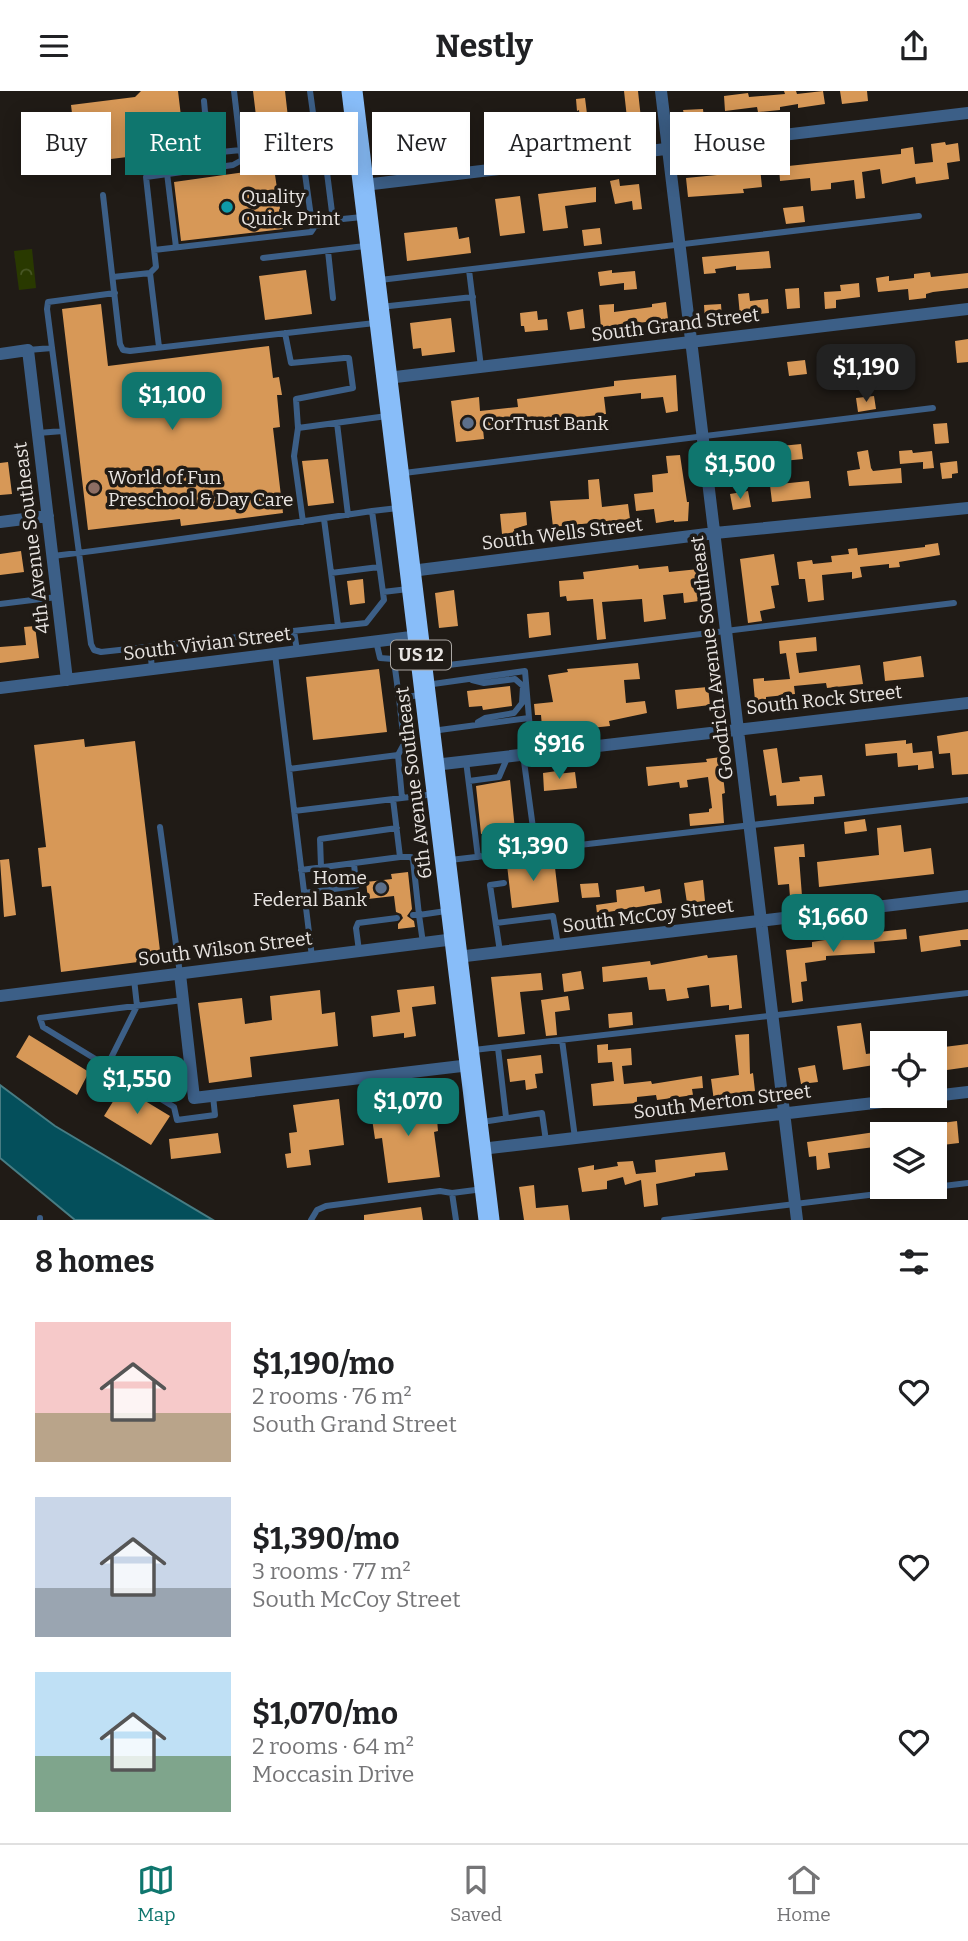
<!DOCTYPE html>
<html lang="en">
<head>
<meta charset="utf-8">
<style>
	body { margin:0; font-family:Bitter,serif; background:#f6f6f6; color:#202124; height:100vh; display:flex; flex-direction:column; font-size:26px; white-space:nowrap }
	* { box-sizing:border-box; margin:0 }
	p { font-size:23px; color:#757577 }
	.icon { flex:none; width:38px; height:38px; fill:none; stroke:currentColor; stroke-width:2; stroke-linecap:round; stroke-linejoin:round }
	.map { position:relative; height:1129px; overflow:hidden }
	.sheet { display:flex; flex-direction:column; background:#fff; flex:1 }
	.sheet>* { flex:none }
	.banner { position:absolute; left:21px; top:21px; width:928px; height:63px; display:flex; gap:14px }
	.buttons { position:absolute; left:870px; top:940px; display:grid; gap:14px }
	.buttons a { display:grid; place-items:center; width:77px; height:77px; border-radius:0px; background:#fff; box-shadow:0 4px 18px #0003; font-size:35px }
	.price { position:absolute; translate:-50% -60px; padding:0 16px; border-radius:14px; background:#0f766e; color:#fff; font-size:23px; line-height:46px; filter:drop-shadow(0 2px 4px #0008) }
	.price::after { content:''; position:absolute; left:50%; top:42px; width:21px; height:16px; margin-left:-10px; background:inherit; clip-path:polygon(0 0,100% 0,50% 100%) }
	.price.active { background:#222; color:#fff }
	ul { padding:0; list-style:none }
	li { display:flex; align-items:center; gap:21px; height:175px; padding:0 35px }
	li span { display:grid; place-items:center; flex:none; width:196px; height:140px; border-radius:0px; color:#555 }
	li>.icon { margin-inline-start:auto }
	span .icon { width:84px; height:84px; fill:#fffc; stroke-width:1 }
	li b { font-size:30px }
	h2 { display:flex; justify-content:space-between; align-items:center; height:84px; padding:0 35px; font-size:30px }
	.chip { padding:0 24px; border-radius:0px; background:#fff; box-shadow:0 4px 18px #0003; font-size:24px; line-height:63px }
	.chip.active { background:#0f766e; color:#fff }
	header { display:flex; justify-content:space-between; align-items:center; height:91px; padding:0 35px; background:#fff; font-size:32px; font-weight:700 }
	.dock { display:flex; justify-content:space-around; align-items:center; height:98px; border-top:2px solid #e0e0e0; background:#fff; font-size:19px; color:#757577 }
	.dock a { display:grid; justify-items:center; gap:4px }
	.dock .active { color:#0f766e }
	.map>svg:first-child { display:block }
	.park { fill:url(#park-crowns) }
	.water { fill:#044f5b; stroke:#487c83; stroke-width:2 }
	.building { fill:#d79857 }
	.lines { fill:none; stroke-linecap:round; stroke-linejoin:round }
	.lane { stroke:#3c5f87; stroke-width:6 }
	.street { stroke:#3c5f87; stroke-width:12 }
	.highway { stroke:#88bdf9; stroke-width:21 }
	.culture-dot { fill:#0f9aa8; stroke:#201b16; stroke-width:2.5 }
	.service-dot { fill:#5c6f8a; stroke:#201b16; stroke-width:2.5 }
	.education-dot { fill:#8d6e63; stroke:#201b16; stroke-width:2.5 }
	.labels { text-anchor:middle; stroke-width:7; stroke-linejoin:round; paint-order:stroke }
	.shield { fill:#201b16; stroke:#aca8a4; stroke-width:2 }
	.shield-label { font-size:18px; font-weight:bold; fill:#e8e4e1 }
	.poi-label { font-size:19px; fill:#e8e4e1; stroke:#201b16; text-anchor:start }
	.street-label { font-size:19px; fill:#e8e4e1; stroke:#201b16 }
</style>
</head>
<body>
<header><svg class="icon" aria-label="menu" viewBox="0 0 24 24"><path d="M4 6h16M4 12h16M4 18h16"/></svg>Nestly<svg class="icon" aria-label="share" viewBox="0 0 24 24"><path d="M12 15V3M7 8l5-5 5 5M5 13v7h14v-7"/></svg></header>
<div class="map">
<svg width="968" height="1129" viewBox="0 0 968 1129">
	<defs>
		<pattern id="park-crowns" width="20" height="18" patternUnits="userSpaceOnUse" patternTransform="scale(1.75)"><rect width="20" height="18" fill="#293900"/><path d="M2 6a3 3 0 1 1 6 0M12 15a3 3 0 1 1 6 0" fill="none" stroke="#485625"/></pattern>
	</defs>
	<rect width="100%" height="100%" fill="#201b16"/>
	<path class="park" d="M32 158 36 197 19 199 14 160Z"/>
	<path class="water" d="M0 994 55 1035 213 1129H75L0 1067Z"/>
	<path class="building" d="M141 0H178L185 59 78 72 71 14 135 6Z
		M253 0H285L291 53 287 57 257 61 252 25H256Z
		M624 0H638L642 37 615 40V44L582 47 579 19 577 20 576 8 585 7 588 31 627 27Z
		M784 0H796L797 3 823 0 825 13 798 17V13L780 16V19L758 21 757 16 725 20 724 5 748 2 749 6 785 3Z
		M840 0H867L868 10 842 13Z
		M703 18 705 37 688 39 683 19Z
		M559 36 561 51 547 53V50L492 56 490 44Z
		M406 48V52L417 50 418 69 382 74 379 51Z
		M945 51 946 54 958 52 960 70 947 72 949 88 916 93 915 86 882 93 880 78 862 81 865 107 856 108 854 89 831 92V98L811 100 810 87 780 90 779 76 901 63V58L913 56 915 73 933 71 931 53Z
		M274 77 283 138 181 150 174 91Z
		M760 77 762 96 743 98 744 102 688 106 686 87 748 81V78Z
		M619 88 620 95 639 93 642 118 633 119 632 110 615 113 610 90Z
		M596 96V111L565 115 568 137 543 140 538 103Z
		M520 105 525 142 500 145 495 108Z
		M803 115 805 131 786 133 783 117Z
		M457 136 459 148 469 146 471 162 407 170 404 142Z
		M600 137 602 153 584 155 582 139Z
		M769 160 771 177 736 179V175L715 178 716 182 704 183 702 166Z
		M306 179 312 223 265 229 259 185Z
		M612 179V182L635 180 637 198 624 199V192L600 195 598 181Z
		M930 181 931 186 968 182V197L933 201 926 203V207L909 209 908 198 878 201 876 187 889 185V190L914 187V183Z
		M859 192 860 206 836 209V217L825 218 824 201 841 200 840 194Z
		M799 197 800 217 787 218 785 198Z
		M749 202 750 210 768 208 769 222 740 225 738 203Z
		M666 211 668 228 601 237 599 214 614 213V221L652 216V213Z
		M101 213 108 275 269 255 273 287 279 286 282 304H277L280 336 273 337 283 422 181 435 180 428 88 439 62 218Z
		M721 213 722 228 705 230 704 214Z
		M583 218 585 237 570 239 567 221Z
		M537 220 538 229 547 228 548 239 525 241 524 235H521L520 222Z
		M451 227 455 261 422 265 421 257 413 258 410 232Z
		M968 248V271L957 272 955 250Z
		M876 259 879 284 866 285 864 260Z
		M840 264 842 285 825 287V266Z
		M805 269 807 283 789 285 787 271Z
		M676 284 678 320 666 322 663 306 641 308V302L604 306 606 323 483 338 484 348 456 351 451 310 479 306 480 320 518 316 517 308 614 295V290Z
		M874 305 876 318 858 321 856 307Z
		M947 332 949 352 935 353 933 333Z
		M801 353 803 368 783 370 781 355Z
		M868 359 871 377 873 380 901 377 902 392 849 395 847 380 860 378 857 361Z
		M912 359 913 362 932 360 934 377 923 378V371L900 373 899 360Z
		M680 364 687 411H689L688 430 674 431V429L656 432 654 418 636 420 634 403 653 401 652 384 668 382 666 365Z
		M742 364 744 383 731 385 729 365Z
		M328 368 334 412 308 415 302 370Z
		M957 370 958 382 952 383V387L942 388 940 372Z
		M8 371 12 403 0 404V372Z
		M599 388 602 416 628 413 630 428 553 436 550 410 589 408 588 389Z
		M809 390 811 407 772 411 770 394Z
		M748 400 751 416 733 419 730 403Z
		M526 421 527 434 514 438 515 442 502 443 500 423Z
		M938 452 940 464 899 471 900 476 889 477V473L860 476 862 486 852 488V481L822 484 824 509 808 511 805 488H799L797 471 812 469 813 473 832 471 831 465 849 463 848 458 857 457 858 464 925 456V454Z
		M21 460 24 481 0 484V463Z
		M774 463 779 494 771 495 775 517 760 520 762 530 748 532 740 468Z
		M638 474 639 478 668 475 669 481 699 478 701 497H697L699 510 684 512 683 502 663 504 666 528 644 531 642 508 602 511 606 548 597 549 593 508 567 510 566 505 560 506 559 490 584 488 583 481Z
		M363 488 365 512 350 514 347 490Z
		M454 499 458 535 439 537 435 502Z
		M549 521 551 544 529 547 527 523Z
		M35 535 39 567 0 572V556L26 554 24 536Z
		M816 546 817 560 796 562 799 582 860 574 863 593 827 597 826 592 794 595 795 603 766 606V609L755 610 753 588 764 587V590L790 588 786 562 780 563 779 550Z
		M921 565 924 586 885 590 883 571Z
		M638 572 640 588 624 589 626 612 645 610 647 622 609 630 610 635 562 640 561 634 542 636 541 624H535L534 613 553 611 548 584 568 581 567 578Z
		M379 578 387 641 313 649 306 586Z
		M510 595 512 615 483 619 482 615 469 616 467 600Z
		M708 596 710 614 677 618 675 599Z
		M968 640V683L952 684 950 662 939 663 937 645Z
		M84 648 85 656 135 650 161 868 61 881 51 795 42 796 38 757 46 756 34 654Z
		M906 649V653L912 652 913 662 932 660 934 677 918 679V674L898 676 897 662 866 665 865 653Z
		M777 657 782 692 800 690 799 686 822 684 825 705 814 706V713L777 715 776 704 770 705 763 659Z
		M721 666 725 702 722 703 724 732 690 735 689 723 709 721V718L712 717 708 686 687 689 688 696 680 697 679 691 648 695 646 676 707 671 706 668Z
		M557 680V683L575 681 577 697 544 700 543 682Z
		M510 689 515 739 481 743 476 695Z
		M865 728 867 740 845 743 844 731Z
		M901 734 904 761 931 757 934 783 819 796 817 771 879 764 877 737Z
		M804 753 805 766H799L802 805 790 806 789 793 778 794 774 756Z
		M9 768 16 824 4 826 0 769Z
		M554 768 559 811 512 817 507 774Z
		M408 781 412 818 407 825 414 830 415 836 398 838V833L403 827 401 823 396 821 394 805 368 808 366 791 392 788 391 783Z
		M703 789 705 810 687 812 684 792Z
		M598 792 600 806 582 807 580 793Z
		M644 795 645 801 660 798 662 812 608 821 609 830 598 831 596 814 617 811 616 799Z
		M906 838 907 848 874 851 875 862 826 865V869L805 872 807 890 801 891 803 910 792 912 786 859 812 856V851L838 847V843L851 842V844Z
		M968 838V849H960L961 855 921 861 919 845Z
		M707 864 708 867 737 864 742 917 729 919V914L711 916 709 894 687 897 689 907 667 910 665 898 649 899 647 886 603 891 602 876 650 870 651 874Z
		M581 880 584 898 564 901 562 883Z
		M541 882 543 899 520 901 525 943 498 946 491 886Z
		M434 895 436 913 412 916 416 945 404 947V942L373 946 371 925 400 921 397 899Z
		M320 899 322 923 335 921 338 955 250 966 252 986 209 992 198 912 242 907 245 933 272 929 270 905Z
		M568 905 570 919 555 921 557 944 546 945 541 909Z
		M632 921 633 934 609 937 608 923Z
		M861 932 866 963 882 961V996H877L874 974 843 979 837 935Z
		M749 943 750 983 753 982 755 1000 727 1003V1008L714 1010 711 988 739 984 735 944Z
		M29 944 89 981 77 1004 16 966Z
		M608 953V959L631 957 632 974 622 975 624 993 651 990 652 993 702 985 703 997 692 998 693 1004 672 1007 657 1009 656 1004 637 1006V1012L593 1015 591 993 614 990 612 971 598 972 597 954Z
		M968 953V976L947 979 944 956Z
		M541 964 543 982 535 983 537 997 526 999 525 989 510 991 507 968Z
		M815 974 818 991 801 993 798 977Z
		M122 996 170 1025 151 1054 104 1025Z
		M435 1006 438 1040 434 1041 440 1086 388 1092 382 1047 375 1048 370 1014Z
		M339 1008 344 1054 309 1059 311 1074 287 1077 285 1063 291 1062 289 1042 297 1041 293 1014Z
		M957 1030 959 1052 934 1055V1043H921L920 1035Z
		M882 1040V1055L828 1062 830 1077 817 1079 816 1065 809 1066 807 1051Z
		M218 1042 221 1062 171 1068 169 1048Z
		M725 1061 728 1079 695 1082V1085L656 1093 658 1114 644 1116 641 1089 625 1094 623 1086 607 1090V1098L582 1101 578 1077 594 1074V1079L618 1075 617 1071 633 1070 636 1083 656 1081 655 1069Z
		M534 1094 536 1117 568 1114 570 1129H524L519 1096Z
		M421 1116 423 1129H364V1124Z"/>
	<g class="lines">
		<path class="lane" d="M234 0 242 69 324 58
			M310 0 318 59
			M204 10 205 21 203 28 207 54 215 60 211 31 205 21
			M356 54 324 58 333 129 362 126
			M215 60 221 61 241 59
			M302 61 312 133 315 135 329 133 333 129
			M167 82 176 156
			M103 104 120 253 123 259 130 260 375 232
			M154 159 311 141 315 135
			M328 160 333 207
			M263 167 365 155
			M469 179 481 276
			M150 182 156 176 146 86 233 74 242 69
			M113 186 150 182 159 256
			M380 189 919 125
			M380 216 473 206
			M285 242 291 272 344 267H349L353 297 296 308 298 337
			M52 257 47 218 48 211 115 202
			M28 259 52 257 91 553 94 559 101 561 366 532 384 509 372 420C266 436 159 452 53 465
			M337 332 348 424
			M38 342 63 340
			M404 382 933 317
			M372 420 398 417
			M324 428 338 535
			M303 431 294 365 298 337 387 325
			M331 482 379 476
			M383 501 408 498
			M0 513 57 506
			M294 540 297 560
			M376 550 380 567 393 568 394 570 399 607
			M150 556 152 578
			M275 563 312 866
			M424 577 954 512
			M472 589 484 592 515 588 523 595 522 612 514 622 485 627 478 631
			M426 594 525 580 529 627 432 640
			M529 627 533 662
			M523 663 536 759
			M466 670 478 766
			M289 678 398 664
			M469 690 499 686 508 665
			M402 707 398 664 404 653 399 607 420 604
			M294 720 435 703
			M160 736 180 883
			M400 766H411L413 769 419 824 446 820
			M450 769 968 709
			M321 776 320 748 397 737
			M301 779 400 766 393 708
			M304 802 356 795 354 772
			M413 824H419L423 852
			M496 832 553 825 558 854
			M359 860 356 837 358 832 397 827
			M500 861 490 794 504 792
			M183 909 40 927 43 936 174 1016 177 1029 215 1024 213 1005
			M562 949 575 1047
			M498 957 506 1026
			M474 959 968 902
			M95 999 137 915 134 888
			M482 1031 542 1022 546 1050
			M452 1102 456 1129
			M40 1127V1129
			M311 1129 317 1119 326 1115 440 1100 452 1102 483 1098
			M664 1129 968 1092"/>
		<path class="street" d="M661 0 797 1129
			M364 94 968 22
			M0 263 28 259 67 589
			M387 287 968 218
			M0 431 48 425
			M411 480 715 442 968 417
			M0 597 419 545
			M434 674 968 612
			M457 866 968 805
			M180 883 194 1007 470 974
			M0 905 455 848
			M481 1058 968 1001"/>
		<path class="highway" d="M352 0 489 1129"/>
	</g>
	<circle class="culture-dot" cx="227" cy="116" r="7"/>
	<g class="service-dot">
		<circle cx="468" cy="332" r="7"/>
		<circle cx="381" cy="797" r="7"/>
	</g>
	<circle class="education-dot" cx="94" cy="397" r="7"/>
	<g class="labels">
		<rect class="shield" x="391" y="549.5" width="60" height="29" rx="5"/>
		<g class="shield-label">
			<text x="421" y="570">US 12</text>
		</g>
		<g class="poi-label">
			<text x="241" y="112">Quality<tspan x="241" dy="22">Quick Print</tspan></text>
			<text x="482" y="339">CorTrust Bank</text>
			<text x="108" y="393">World of Fun<tspan x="108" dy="22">Preschool &amp; Day Care</tspan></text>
			<text x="367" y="793" text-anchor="end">Home<tspan x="367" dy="22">Federal Bank</tspan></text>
		</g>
		<g class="street-label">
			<text transform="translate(675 233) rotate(-7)" y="7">South Grand Street</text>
			<text transform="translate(562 442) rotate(-7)" y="7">South Wells Street</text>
			<text transform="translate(31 447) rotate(-97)" y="7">4th Avenue Southeast</text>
			<text transform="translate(207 552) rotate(-7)" y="7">South Vivian Street</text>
			<text transform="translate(711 567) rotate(-97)" y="7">Goodrich Avenue Southeast</text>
			<text transform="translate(824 608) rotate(-6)" y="7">South Rock Street</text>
			<text transform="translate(413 692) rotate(-97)" y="7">6th Avenue Southeast</text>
			<text transform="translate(648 824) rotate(-7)" y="7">South McCoy Street</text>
			<text transform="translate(225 857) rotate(-7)" y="7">South Wilson Street</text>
			<text transform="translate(722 1010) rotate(-7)" y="7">South Merton Street</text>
		</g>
	</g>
</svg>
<div class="buttons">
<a><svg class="icon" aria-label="locate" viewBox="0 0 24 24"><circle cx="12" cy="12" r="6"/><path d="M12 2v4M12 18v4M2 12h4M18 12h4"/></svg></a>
<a><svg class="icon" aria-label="layers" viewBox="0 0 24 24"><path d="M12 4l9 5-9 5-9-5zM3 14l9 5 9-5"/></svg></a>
</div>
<b class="price active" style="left:866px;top:313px">$1,190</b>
<b class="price" style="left:172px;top:341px">$1,100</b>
<b class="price" style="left:740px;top:410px">$1,500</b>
<b class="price" style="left:559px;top:690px">$916</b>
<b class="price" style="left:533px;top:792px">$1,390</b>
<b class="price" style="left:833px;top:863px">$1,660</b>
<b class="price" style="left:137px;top:1025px">$1,550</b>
<b class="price" style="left:408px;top:1047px">$1,070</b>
<div class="banner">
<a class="chip">Buy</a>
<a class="chip active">Rent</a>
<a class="chip">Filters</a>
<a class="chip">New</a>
<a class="chip">Apartment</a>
<a class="chip">House</a>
</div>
</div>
<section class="sheet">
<h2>8 homes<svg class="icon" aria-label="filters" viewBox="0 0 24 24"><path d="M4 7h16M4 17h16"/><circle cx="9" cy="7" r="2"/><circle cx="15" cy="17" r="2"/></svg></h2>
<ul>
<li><span style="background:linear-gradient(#f6c9c9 65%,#b9a48a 0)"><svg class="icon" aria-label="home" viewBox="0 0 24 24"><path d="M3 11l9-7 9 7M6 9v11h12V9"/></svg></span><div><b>$1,190/mo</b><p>2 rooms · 76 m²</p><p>South Grand Street</p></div><svg class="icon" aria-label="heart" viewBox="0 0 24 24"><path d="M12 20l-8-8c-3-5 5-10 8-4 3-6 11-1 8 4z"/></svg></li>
<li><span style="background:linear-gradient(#c9d6e8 65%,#9aa5b1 0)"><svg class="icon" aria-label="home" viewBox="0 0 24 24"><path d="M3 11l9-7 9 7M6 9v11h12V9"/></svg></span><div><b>$1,390/mo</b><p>3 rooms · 77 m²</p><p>South McCoy Street</p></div><svg class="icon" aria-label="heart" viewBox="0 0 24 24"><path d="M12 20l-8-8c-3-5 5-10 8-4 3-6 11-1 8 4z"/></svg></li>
<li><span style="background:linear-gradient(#bfe0f5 60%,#7fa58c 0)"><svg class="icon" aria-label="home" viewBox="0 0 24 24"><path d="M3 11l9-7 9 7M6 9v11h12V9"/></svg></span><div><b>$1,070/mo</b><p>2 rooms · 64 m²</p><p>Moccasin Drive</p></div><svg class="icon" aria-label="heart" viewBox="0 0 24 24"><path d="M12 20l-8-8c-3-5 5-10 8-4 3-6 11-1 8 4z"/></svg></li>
</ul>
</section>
<nav class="dock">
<a class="active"><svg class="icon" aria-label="map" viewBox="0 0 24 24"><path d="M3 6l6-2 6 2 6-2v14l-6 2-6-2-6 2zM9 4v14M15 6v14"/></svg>Map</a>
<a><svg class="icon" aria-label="saved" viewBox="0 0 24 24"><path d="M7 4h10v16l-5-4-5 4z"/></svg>Saved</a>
<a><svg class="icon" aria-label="home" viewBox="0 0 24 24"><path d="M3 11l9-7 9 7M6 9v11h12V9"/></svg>Home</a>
</nav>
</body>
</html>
